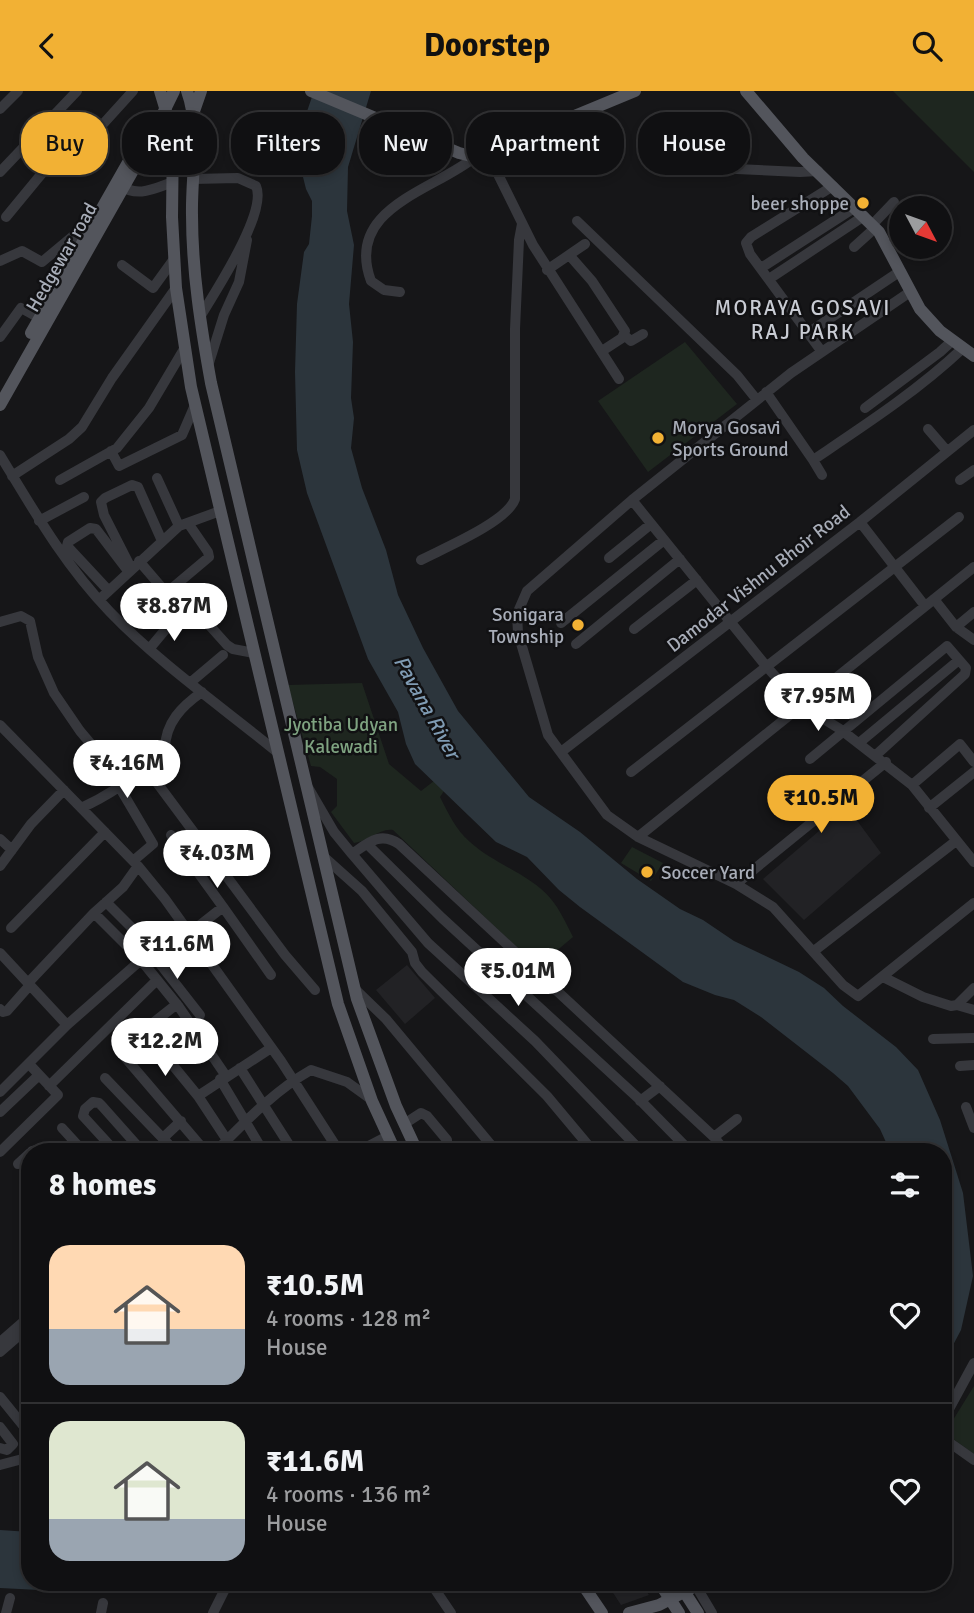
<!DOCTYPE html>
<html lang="en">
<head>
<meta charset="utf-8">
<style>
	body { margin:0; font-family:Signika,sans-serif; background:#19191b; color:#f1f3f6; height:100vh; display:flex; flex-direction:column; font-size:26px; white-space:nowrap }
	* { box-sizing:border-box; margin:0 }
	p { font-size:23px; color:#9c9d9f }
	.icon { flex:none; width:38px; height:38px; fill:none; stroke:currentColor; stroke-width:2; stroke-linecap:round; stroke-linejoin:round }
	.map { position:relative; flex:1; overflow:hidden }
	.side { position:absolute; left:21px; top:1052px; width:931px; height:448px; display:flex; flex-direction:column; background:#101012; border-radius:28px; box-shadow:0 4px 10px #0003,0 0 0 2px #303032 }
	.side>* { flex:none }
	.guide { position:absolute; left:21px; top:21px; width:933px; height:63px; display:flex; gap:14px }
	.needle { width:46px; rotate:131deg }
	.fabs { position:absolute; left:889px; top:105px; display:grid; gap:14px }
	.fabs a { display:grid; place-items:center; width:63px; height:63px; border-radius:50%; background:#101012; box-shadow:0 4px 10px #0003,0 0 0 2px #303032; font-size:35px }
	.price { position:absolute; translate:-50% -60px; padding:0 16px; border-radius:24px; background:#fff; color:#222; font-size:23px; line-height:46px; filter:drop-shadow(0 2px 4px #0008) }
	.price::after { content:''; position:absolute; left:50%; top:42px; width:21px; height:16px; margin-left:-10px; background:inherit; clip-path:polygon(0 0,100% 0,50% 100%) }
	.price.current { background:#f2b134; color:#111 }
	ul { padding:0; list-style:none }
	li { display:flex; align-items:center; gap:21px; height:175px; padding:0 28px }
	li+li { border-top:2px solid #303032 }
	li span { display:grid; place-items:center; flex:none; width:196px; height:140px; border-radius:21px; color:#555 }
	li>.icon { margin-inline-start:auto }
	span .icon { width:84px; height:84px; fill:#fffc; stroke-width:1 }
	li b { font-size:30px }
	h2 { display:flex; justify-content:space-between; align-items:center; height:84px; padding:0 28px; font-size:30px }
	.tag { padding:0 24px; border-radius:28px; background:#101012; box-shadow:0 4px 10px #0003,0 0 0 2px #303032; font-size:24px; line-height:63px }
	.tag.current { background:#f2b134; color:#111 }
	header { display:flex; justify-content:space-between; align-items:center; height:91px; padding:0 28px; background:#f2b134; color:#111; font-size:32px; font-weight:800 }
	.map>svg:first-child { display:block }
	.built { fill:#222225 }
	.green { fill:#1e261f }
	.water { fill:#2c353c }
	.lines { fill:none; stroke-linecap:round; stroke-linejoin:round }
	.minor { stroke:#37383d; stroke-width:10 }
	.major { stroke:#53555c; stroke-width:12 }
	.major-bridge { stroke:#53555c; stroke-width:12 }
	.poi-dot { fill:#f2b134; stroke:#111113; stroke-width:2.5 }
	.labels { text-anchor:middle; stroke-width:5; stroke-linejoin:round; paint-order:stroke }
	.poi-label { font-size:19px; fill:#a8adb8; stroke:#111113; text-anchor:end }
	.street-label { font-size:19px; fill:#a8adb8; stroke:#111113 }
	.park-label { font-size:19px; fill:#7fa381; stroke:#111113 }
	.neighbourhood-label { font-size:21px; letter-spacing:2px; fill:#c9ccd4; stroke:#111113 }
	.water-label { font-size:21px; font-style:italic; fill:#7f9bb3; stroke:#111113 }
</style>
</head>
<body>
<header><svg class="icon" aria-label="back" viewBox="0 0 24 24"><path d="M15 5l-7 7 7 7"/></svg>Doorstep<svg class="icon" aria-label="search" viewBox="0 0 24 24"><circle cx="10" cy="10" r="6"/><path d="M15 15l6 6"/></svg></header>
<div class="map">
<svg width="974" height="1522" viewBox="0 0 974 1522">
	<rect width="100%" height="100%" fill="#161618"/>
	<path class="built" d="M847 716 881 762 804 829 763 788Z
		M407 874 435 907 405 933 376 899Z
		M606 1491H640L649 1504 621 1514Z"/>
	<path class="green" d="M893 0H974V81Z
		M685 251 737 313 648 381 598 310Z
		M362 592 389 673 421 700 434 690 444 700 440 706C448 722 456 739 470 751 494 773 530 783 551 808 560 819 566 832 573 846L548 867 542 862 532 871 393 739C379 737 368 751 354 752L331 721 337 715V688L320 676 311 675 288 594Z
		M632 756 663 772 651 790 621 772Z
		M974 1295V1363L945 1342Z"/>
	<path class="water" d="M314 0H371L348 76 347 120 354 154 349 213 353 251 351 307 354 327 351 357 362 397 386 459 398 504 423 557 458 620 529 706 580 741 637 788 680 818 703 829 734 850 799 881 824 897 843 915 896 956 918 979 940 1029 963 1102 973 1185 961 1239 943 1273V1060H890L880 1038 848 995 833 982 761 926 734 909 715 904 683 891 580 816 559 799 527 766 496 751 415 673 406 653 398 621 368 568 307 402 297 359 295 281 297 213 304 161 309 153 312 125V110L306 98 302 82V35Z
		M0 1439 30 1441V1491H120L59 1500 0 1497Z"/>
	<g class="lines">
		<path class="minor" d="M0 18 18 0
			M487 61 533 154 619 288
			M650 74 800 81 818 80
			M0 81 77 0
			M193 88 238 87 256 95C268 121 215 201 200 226
			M119 94C138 107 153 98 173 91
			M6 126 67 52 73 48 84 49 94 43 133 0
			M577 130 737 284 757 309
			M872 134 894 111
			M854 156 875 137
			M570 165 592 190 625 240 622 247 602 260
			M0 170 22 160 42 171 73 145 88 153
			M122 174 153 197 174 168
			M761 177 854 117
			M547 179 585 153
			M769 188 864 125
			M400 201 384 199 371 190C344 117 433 100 475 66
			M910 201 791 282 632 409 527 500 517 523 518 542 548 644 607 724 638 746 736 793 773 816 843 894 858 905 974 812
			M808 242 899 181
			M624 244 631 250 643 243
			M0 246 21 217 39 227
			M822 261 750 163 746 152 751 146 833 95
			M208 275 224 224 239 191 247 149
			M766 301 813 369C865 334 916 301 962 258
			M865 317 940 261 952 250
			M928 338 947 360
			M111 360 119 375 182 344 195 314
			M0 364C34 420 64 473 110 521 159 572 222 616 277 661
			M813 369 822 384
			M12 385 69 348 82 336 112 287 176 197
			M157 387 179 435
			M60 389 117 357 149 317 184 258
			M960 389 974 379
			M632 409 766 575 801 614 840 638 912 694 974 771
			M39 430 84 406
			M860 431 925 515
			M609 467 651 433
			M421 469C444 457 507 431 515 408V238L519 149 522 133
			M139 470 163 498 167 500 171 498 209 466 208 461 188 432
			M131 477 104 424 101 411 105 407 132 394 138 396 162 450
			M108 499 67 455 68 451 90 437 96 438 128 480
			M100 508 179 435 220 420
			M934 508 956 536 974 549
			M192 515 227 554 233 558 254 562
			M0 531 21 525 30 530 38 566 54 602 80 640 101 665 153 753 133 770
			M561 532 664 449
			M956 536 974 521
			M634 538 697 489
			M576 553 680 468
			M150 557 175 527
			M191 591 223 564
			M0 634 138 775 165 808 281 970 339 1060
			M859 652 959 569
			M561 661 860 431 974 339
			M810 668 947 555 966 577 965 583 876 664
			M146 677 285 864 315 899
			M631 681 959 426
			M912 694 960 653 974 671
			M309 698 334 741 352 763C368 752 380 740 399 753L685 1019 714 1046 725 1060
			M81 717C112 703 141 682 165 658 165 632 182 615 202 601
			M929 717 974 681
			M171 744 223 816
			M638 746 974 476
			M0 748 12 759
			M367 753 442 827 638 1007 690 1060
			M352 763 428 852 535 950 641 1060
			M324 766 362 800 412 861 415 872 422 881 547 1005 593 1060
			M0 775 31 733 64 699
			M736 793 886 671
			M106 811 132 837 200 924
			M94 822 141 869 179 916 226 985
			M11 837 105 741
			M190 842 223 816 271 884
			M814 860 956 750
			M0 862 67 934
			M883 886 923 906 951 915 957 914 974 919
			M28 892 94 822 123 796 138 775
			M355 898 386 928 496 1060
			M177 913 144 939 124 959 123 964 205 1060
			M957 914 974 897
			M0 918 3 921 7 920 30 894
			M144 939 198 1005 227 1049
			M933 948 974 947
			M960 975 974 974
			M240 977 293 1060
			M105 987 175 1060
			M220 988 263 1060
			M49 995 157 889
			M0 1001 67 934 141 869
			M198 1005 271 957
			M640 1010 660 995
			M966 1016 974 1037
			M0 1021 39 984
			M404 1033 421 1022 427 1025 447 1049V1060
			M62 1037 83 1060
			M714 1046 737 1028
			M163 1047 181 1030
			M32 1060 40 1058 42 1060
			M115 1060 83 1025 85 1018 93 1011 99 1012 102 1015 142 1060
			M216 1060C246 1030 274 1000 311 979L347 991 372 1009
			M359 1060 388 1045
			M0 1061 58 1004 29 973
			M18 1073 30 1062
			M0 1251 30 1225
			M0 1261 30 1235
			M0 1306 30 1343
			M943 1329 974 1272
			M0 1336 13 1353 7 1359 0 1357
			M943 1347 974 1369
			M0 1374 30 1366
			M430 1491 451 1522
			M696 1495 712 1522
			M6 1522 10 1507
			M101 1522 103 1512
			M213 1522 227 1494"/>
		<path class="major" d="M160 0 173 43 172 126 176 197 191 296 338 913 372 1010 395 1060
			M187 0C201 39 191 84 192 124 192 180 201 237 211 292L357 908 396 1015 417 1060
			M311 0 459 62 475 66 635 0
			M746 0 803 67 879 141 920 218 940 240 974 265
			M193 23 201 0
			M31 242 138 54
			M0 314 148 53 174 0
			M581 1491 602 1522
			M629 1522 659 1514 703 1491"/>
		<path class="major-bridge" d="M659 1491 679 1522
			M678 1491 698 1522"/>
	</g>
	<g class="poi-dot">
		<circle cx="863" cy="112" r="7"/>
		<circle cx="658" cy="347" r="7"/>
		<circle cx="578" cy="534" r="7"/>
		<circle cx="647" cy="781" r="7"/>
	</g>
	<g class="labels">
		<g class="poi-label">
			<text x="849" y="119">beer shoppe</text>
			<text x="672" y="343" text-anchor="start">Morya Gosavi<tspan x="672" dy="22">Sports Ground</tspan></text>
			<text x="564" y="530">Sonigara<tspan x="564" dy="22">Township</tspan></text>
			<text x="661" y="788" text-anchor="start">Soccer Yard</text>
		</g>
		<g class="street-label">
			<text transform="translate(61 166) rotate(-60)" y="7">Hedgewar road</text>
			<text transform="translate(758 487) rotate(-38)" y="7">Damodar Vishnu Bhoir Road</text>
		</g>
		<g class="park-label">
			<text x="341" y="640">Jyotiba Udyan<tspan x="341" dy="22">Kalewadi</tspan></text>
		</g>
		<g class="neighbourhood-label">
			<text x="803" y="224">MORAYA GOSAVI<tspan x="803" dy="24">RAJ PARK</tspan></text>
		</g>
		<g class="water-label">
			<text transform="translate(427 616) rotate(61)" y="7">Pavana River</text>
		</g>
	</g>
</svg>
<div class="fabs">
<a><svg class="needle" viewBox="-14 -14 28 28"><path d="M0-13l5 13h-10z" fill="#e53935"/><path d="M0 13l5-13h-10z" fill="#9c9d9f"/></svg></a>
</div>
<b class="price" style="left:174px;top:552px">₹8.87M</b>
<b class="price" style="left:818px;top:642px">₹7.95M</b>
<b class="price" style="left:127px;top:709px">₹4.16M</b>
<b class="price current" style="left:821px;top:744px">₹10.5M</b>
<b class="price" style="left:217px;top:799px">₹4.03M</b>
<b class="price" style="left:177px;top:890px">₹11.6M</b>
<b class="price" style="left:518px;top:917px">₹5.01M</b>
<b class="price" style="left:165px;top:987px">₹12.2M</b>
<div class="guide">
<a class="tag current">Buy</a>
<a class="tag">Rent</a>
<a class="tag">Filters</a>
<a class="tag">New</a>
<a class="tag">Apartment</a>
<a class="tag">House</a>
</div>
<section class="side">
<h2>8 homes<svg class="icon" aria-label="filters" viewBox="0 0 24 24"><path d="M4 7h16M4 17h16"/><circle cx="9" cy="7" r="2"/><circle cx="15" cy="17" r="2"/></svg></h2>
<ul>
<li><span style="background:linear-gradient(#ffd9b3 60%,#9aa5b1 0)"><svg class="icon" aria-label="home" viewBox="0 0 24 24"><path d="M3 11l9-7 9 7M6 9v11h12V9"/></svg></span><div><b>₹10.5M</b><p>4 rooms · 128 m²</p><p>House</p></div><svg class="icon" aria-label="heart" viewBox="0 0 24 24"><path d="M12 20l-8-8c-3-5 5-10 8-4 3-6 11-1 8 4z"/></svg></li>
<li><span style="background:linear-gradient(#dfe7d0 70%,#9aa5b1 0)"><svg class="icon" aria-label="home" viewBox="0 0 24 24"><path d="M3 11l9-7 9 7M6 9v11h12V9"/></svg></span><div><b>₹11.6M</b><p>4 rooms · 136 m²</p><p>House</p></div><svg class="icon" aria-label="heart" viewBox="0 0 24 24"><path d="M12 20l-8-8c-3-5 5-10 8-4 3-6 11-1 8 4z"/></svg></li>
</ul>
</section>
</div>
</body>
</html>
